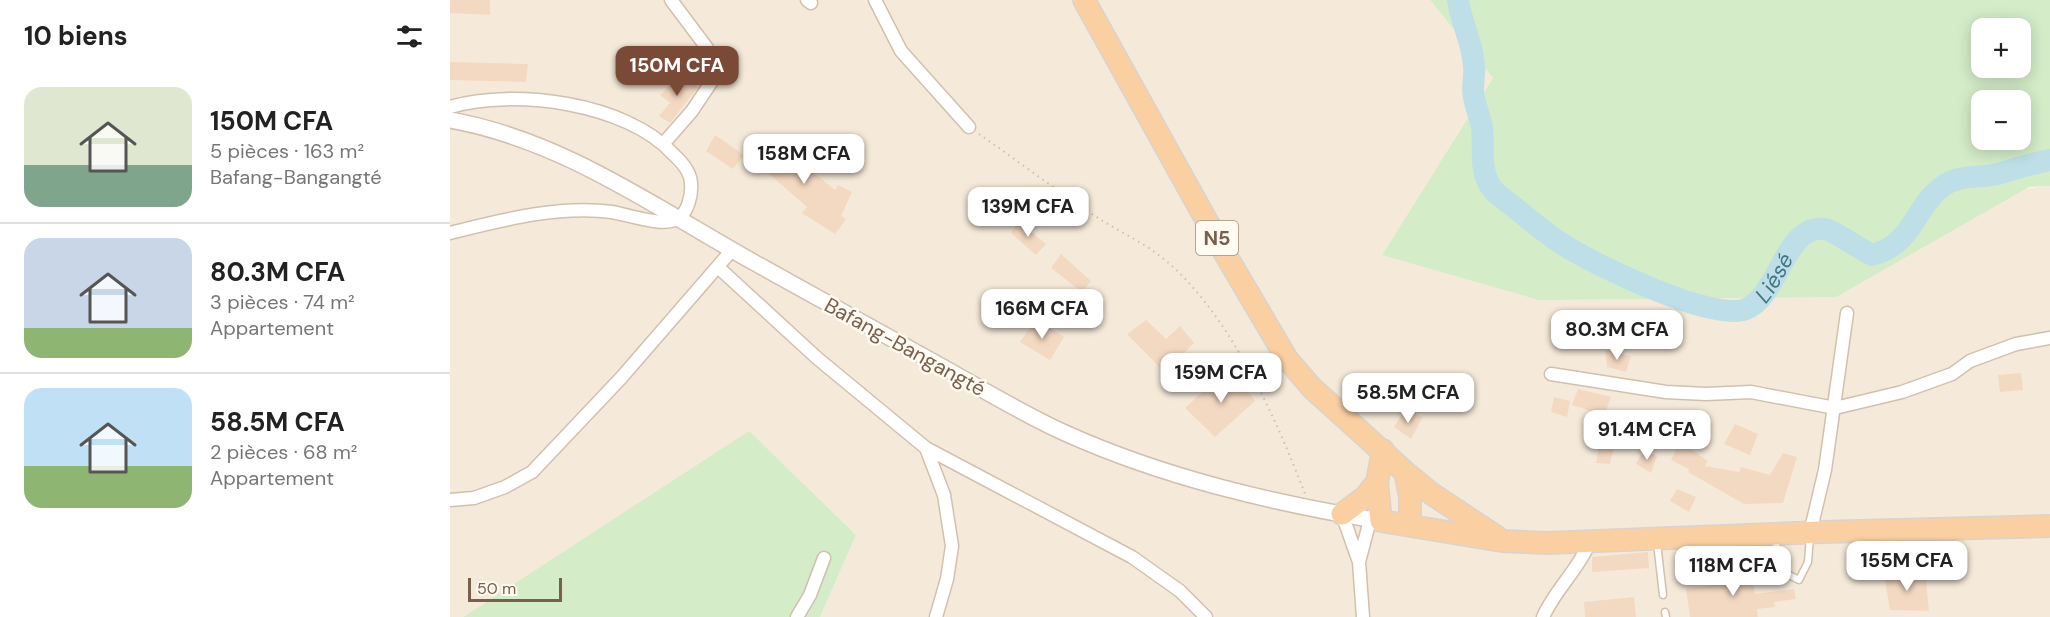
<!DOCTYPE html>
<html lang="fr">
<head>
<meta charset="utf-8">
<style>
	body { margin:0; font-family:"DM Sans",sans-serif; background:#f6f6f6; color:#222; height:100vh; display:flex; flex-direction:column; font-size:22px; white-space:nowrap }
	* { box-sizing:border-box; margin:0 }
	p { font-size:20px; color:#767676 }
	.icon { flex:none; width:33px; height:33px; fill:none; stroke:currentColor; stroke-width:2; stroke-linecap:round; stroke-linejoin:round }
	.map { position:relative; flex:1; overflow:hidden }
	.details { display:flex; flex-direction:column; background:#fff; width:450px }
	.details>* { flex:none }
	.tools { position:absolute; left:1521px; top:18px; display:grid; gap:12px }
	.tools a { display:grid; place-items:center; width:60px; height:60px; border-radius:12px; background:#fff; box-shadow:0 3px 15px #0003; font-size:30px }
	.scale { position:absolute; left:18px; bottom:15px; width:94px; box-sizing:border-box; padding-left:6px; border:3px solid #7a604c; border-top:0; font-size:16px; line-height:21px; white-space:nowrap; color:#7a604c; -webkit-text-stroke:4px #fffbf2; paint-order:stroke }
	.price { position:absolute; translate:-50% -51px; padding:0 14px; border-radius:12px; background:#fff; color:#222; font-size:20px; line-height:39px; filter:drop-shadow(0 2px 3px #0008) }
	.price::after { content:''; position:absolute; left:50%; top:36px; width:18px; height:14px; margin-left:-9px; background:inherit; clip-path:polygon(0 0,100% 0,50% 100%) }
	.price.current { background:#7b4a36; color:#fff }
	ul { padding:0; list-style:none }
	li { display:flex; align-items:center; gap:18px; height:150px; padding:0 24px }
	li+li { border-top:2px solid #e0e0e0 }
	li span { display:grid; place-items:center; flex:none; width:168px; height:120px; border-radius:18px; color:#555 }
	li>.icon { margin-inline-start:auto }
	span .icon { width:72px; height:72px; fill:#fffc; stroke-width:1 }
	li b { font-size:26px }
	h2 { display:flex; justify-content:space-between; align-items:center; height:72px; padding:0 24px; font-size:26px }
	main { display:flex; flex:1; min-height:0 }
	.map>svg:first-child { display:block }
	.residential { fill:#f5ead9 }
	.green { fill:#d4ecc8; fill-rule:evenodd }
	.lines { fill:none; stroke-linecap:round; stroke-linejoin:round }
	.river { stroke:#bedfe8; stroke-width:22 }
	.building { fill:#f3d9c2 }
	.service-casing { stroke:#d1c0af; stroke-width:9 }
	.minor-casing { stroke:#d1c0af; stroke-width:15 }
	.tertiary-casing { stroke:#d1c0af; stroke-width:18 }
	.trunk-casing { stroke:#dad2cd; stroke-width:24 }
	.path { stroke:#d9bca4; stroke-width:2; stroke-dasharray:1.5 4.5; stroke-linecap:butt }
	.service { stroke:#fff; stroke-width:6 }
	.minor { stroke:#fff; stroke-width:12 }
	.tertiary { stroke:#fff; stroke-width:15 }
	.trunk { stroke:#fad0a3; stroke-width:21 }
	.labels { text-anchor:middle; stroke-width:5; stroke-linejoin:round; paint-order:stroke }
	.shield { fill:#fffbf2; stroke:#a28e7e; stroke-width:1.5 }
	.shield-label { font-size:20px; font-weight:bold; fill:#7a604c }
	.street-label { font-size:21px; fill:#7a604c; stroke:#fffbf2 }
	.water-label { font-size:22px; font-style:italic; fill:#427686; stroke:#fffbf2 }
</style>
</head>
<body>
<main>
<section class="details">
<h2>10 biens<svg class="icon" aria-label="filters" viewBox="0 0 24 24"><path d="M4 7h16M4 17h16"/><circle cx="9" cy="7" r="2"/><circle cx="15" cy="17" r="2"/></svg></h2>
<ul>
<li><span style="background:linear-gradient(#dfe7d0 65%,#7fa58c 0)"><svg class="icon" aria-label="home" viewBox="0 0 24 24"><path d="M3 11l9-7 9 7M6 9v11h12V9"/></svg></span><div><b>150M CFA</b><p>5 pièces · 163 m²</p><p>Bafang-Bangangté</p></div></li>
<li><span style="background:linear-gradient(#c9d6e8 75%,#8fb573 0)"><svg class="icon" aria-label="home" viewBox="0 0 24 24"><path d="M3 11l9-7 9 7M6 9v11h12V9"/></svg></span><div><b>80.3M CFA</b><p>3 pièces · 74 m²</p><p>Appartement</p></div></li>
<li><span style="background:linear-gradient(#bfe0f5 65%,#8fb573 0)"><svg class="icon" aria-label="home" viewBox="0 0 24 24"><path d="M3 11l9-7 9 7M6 9v11h12V9"/></svg></span><div><b>58.5M CFA</b><p>2 pièces · 68 m²</p><p>Appartement</p></div></li>
</ul>
</section>
<div class="map">
<svg width="1600" height="617" viewBox="0 0 1600 617">
	<rect width="100%" height="100%" fill="#fdf7eb"/>
	<path class="residential" d="M0 0H980L1043 78 932 255 1600 186V617H370L406 535 299 432 13 617H0Z"/>
	<path class="green" d="M980 0H1600V186L1579 187 1386 297 1089 300 932 255 1043 78ZM1532 28H1570V68H1532ZM1532 100H1570V140H1532Z
		M299 431 406 535 370 617H13Z"/>
	<g class="lines">
		<path class="river" id="s1" d="M1008 0C1011 23 1023 43 1024 66 1025 73 1023 81 1023 89 1023 102 1030 115 1032 128 1034 146 1030 165 1038 182 1042 192 1055 200 1064 207 1082 222 1102 239 1122 250 1153 268 1263 322 1296 309 1329 296 1335 223 1375 229 1383 230 1411 250 1422 255 1465 243 1463 208 1493 186 1512 173 1531 179 1551 173 1567 168 1583 163 1600 160"/>
	</g>
	<path class="building" d="M0 0H40V15L0 13Z
		M0 62 78 64 76 82 0 80Z
		M231 75 248 87 220 123 209 116 220 103 210 95Z
		M265 135 294 155 283 169 256 151Z
		M317 135 385 190 388 185 402 192 391 216 396 219 385 234 352 213 357 207 301 158Z
		M568 221 596 244 586 255 561 233Z
		M611 254 641 281 632 292 601 268Z
		M586 319 614 337 600 360 570 342Z
		M696 320 716 339 730 326 744 343 732 355 750 370 729 387 677 334Z
		M1155 350 1181 356 1176 372 1157 367Z
		M775 371 782 380 786 374 805 401 765 437 735 408Z
		M1571 373 1573 390 1550 392 1548 375Z
		M1128 389 1161 397 1156 411 1170 416 1168 424 1193 429 1189 448 1165 442 1160 464 1146 463 1154 415 1122 405Z
		M1104 397 1120 401 1117 417 1101 412Z
		M1202 410 1221 416 1215 432 1196 425Z
		M954 411 973 417 961 439 944 427Z
		M1285 424 1308 434 1300 455 1274 444Z
		M1234 434 1241 445 1239 448 1258 461 1255 466 1289 472 1291 467 1320 475 1333 453 1347 457 1333 503 1294 504 1238 472 1239 469 1221 460Z
		M1194 449 1207 456 1201 473 1186 464Z
		M1227 489 1246 497 1239 512 1220 501Z
		M1198 552 1199 568 1142 572V557Z
		M1301 568 1305 594 1344 589 1346 599 1324 602 1325 607 1307 609 1308 617H1240L1236 589 1271 584 1269 573Z
		M1475 571 1479 611 1440 610 1434 575Z
		M1184 597 1186 617H1135L1134 602Z"/>
	<g class="lines">
		<g class="service-casing">
			<path id="service" d="M1325 537 1331 571 1349 580 1358 562 1360 536
				M1207 543 1213 595
				M1215 612 1216 617"/>
		</g>
		<g class="minor-casing">
			<path id="minor" d="M357 0 361 3
				M425 0 451 51 519 127
				M0 107C64 88 177 103 223 154 232 162 241 172 241 184 242 195 238 211 229 218 215 228 179 215 162 212 108 205 52 220 0 233
				M214 143 242 111 266 75 257 48 221 0
				M269 268 367 358 476 448 494 495 502 546 497 579 486 617
				M1101 374 1216 392 1256 394 1301 392 1385 408 1452 392 1502 374 1520 361 1566 344 1600 338
				M476 448 682 557 730 591 756 617
				M0 500 24 498 55 487 82 472 171 378 282 250
				M892 514 909 562
				M1360 533 1375 470 1397 313
				M347 617 360 595 374 558
				M913 617 909 562 920 520
				M1093 617C1105 590 1127 571 1139 544"/>
		</g>
		<g class="tertiary-casing">
			<path id="tertiary" d="M0 120C113 140 206 208 305 263 369 299 434 334 498 370 537 392 575 415 615 433 715 478 823 503 931 521"/>
		</g>
		<g class="trunk-casing">
			<path id="trunk" d="M634 0 774 252 837 359 862 388 955 472 960 497V525
				M933 450 927 482 931 521 1052 541 1097 543 1372 532 1600 526
				M955 472 982 494 1047 537
				M892 514 916 496 927 482"/>
		</g>
		<path class="path" d="M529 134C568 161 607 191 648 218 668 231 691 241 710 256 776 307 826 417 855 494"/>
		<use href="#service" class="service"/>
		<use href="#minor" class="minor"/>
		<use href="#tertiary" class="tertiary"/>
		<use href="#trunk" class="trunk"/>
	</g>
	<g class="labels">
		<rect class="shield" x="746" y="221" width="42" height="34" rx="4.5"/>
		<g class="shield-label">
			<text x="767" y="245">N5</text>
		</g>
		<g class="street-label">
			<text transform="translate(455 347) rotate(29)" y="7">Bafang-Bangangté</text>
		</g>
		<g class="water-label">
			<text dy="8" stroke="none"><textPath href="#s1" startOffset="524">Liésé</textPath></text>
		</g>
	</g>
</svg>
<div class="tools">
<a>+</a>
<a>−</a>
</div>
<div class="scale">50 m</div>
<b class="price current" style="left:227px;top:97px">150M CFA</b>
<b class="price" style="left:354px;top:185px">158M CFA</b>
<b class="price" style="left:578px;top:238px">139M CFA</b>
<b class="price" style="left:592px;top:340px">166M CFA</b>
<b class="price" style="left:1167px;top:361px">80.3M CFA</b>
<b class="price" style="left:771px;top:404px">159M CFA</b>
<b class="price" style="left:958px;top:424px">58.5M CFA</b>
<b class="price" style="left:1197px;top:461px">91.4M CFA</b>
<b class="price" style="left:1457px;top:592px">155M CFA</b>
<b class="price" style="left:1283px;top:597px">118M CFA</b>
</div>
</main>
</body>
</html>
